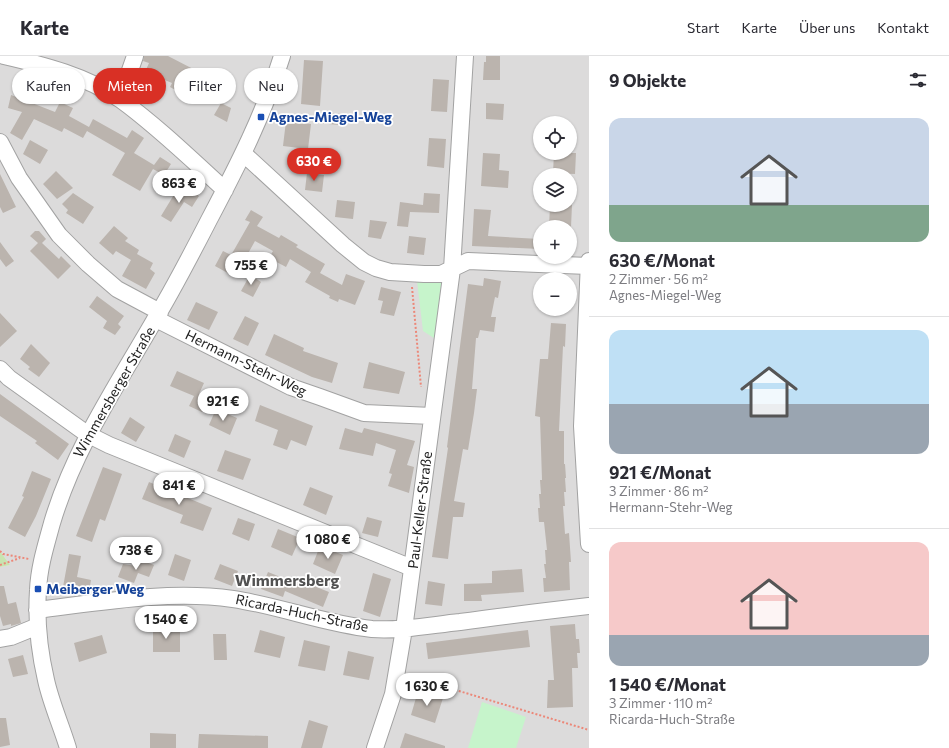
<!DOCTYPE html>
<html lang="de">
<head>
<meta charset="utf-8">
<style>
	body { margin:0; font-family:Commissioner,sans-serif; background:#f2f2f3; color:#2b2b33; height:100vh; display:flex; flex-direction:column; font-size:15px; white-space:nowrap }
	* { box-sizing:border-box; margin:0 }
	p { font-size:13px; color:#7c7c81 }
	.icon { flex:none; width:22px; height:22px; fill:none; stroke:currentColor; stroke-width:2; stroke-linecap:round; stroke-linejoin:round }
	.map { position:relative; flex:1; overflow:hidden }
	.sheet { display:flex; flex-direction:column; background:#fff; width:360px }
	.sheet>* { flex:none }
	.hud { position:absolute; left:12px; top:12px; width:380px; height:36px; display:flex; gap:8px }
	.tools { position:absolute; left:533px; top:60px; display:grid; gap:8px }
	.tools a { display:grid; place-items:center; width:44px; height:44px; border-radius:50%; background:#fff; box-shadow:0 1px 3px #0004; font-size:20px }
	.price { position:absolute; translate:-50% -34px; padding:0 9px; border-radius:14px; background:#fff; color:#222; font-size:13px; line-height:26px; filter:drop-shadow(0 1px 2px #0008) }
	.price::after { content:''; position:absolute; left:50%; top:24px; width:12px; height:9px; margin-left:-6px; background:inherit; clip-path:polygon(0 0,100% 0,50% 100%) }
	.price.selected { background:#d93025; color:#fff }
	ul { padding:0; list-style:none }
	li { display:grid; align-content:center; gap:8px; height:212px; padding:0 20px }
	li+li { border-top:1px solid #e1e1e2 }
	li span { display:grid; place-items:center; height:124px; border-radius:12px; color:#555 }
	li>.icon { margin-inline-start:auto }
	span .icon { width:72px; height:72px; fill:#fffc; stroke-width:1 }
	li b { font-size:17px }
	h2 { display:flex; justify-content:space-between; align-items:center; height:48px; padding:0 20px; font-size:17px }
	.pill { padding:0 14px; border-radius:18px; background:#fff; box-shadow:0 1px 3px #0004; font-size:14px; line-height:36px }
	.pill.selected { background:#d93025; color:#fff }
	header { display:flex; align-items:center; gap:24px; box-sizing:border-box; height:56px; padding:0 20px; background:#fff; border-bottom:1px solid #e1e1e2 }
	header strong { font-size:19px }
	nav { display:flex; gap:22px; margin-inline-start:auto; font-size:14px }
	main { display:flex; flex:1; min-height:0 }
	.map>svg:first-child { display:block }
	.residential { fill:#dcdbdb; fill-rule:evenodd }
	.grass { fill:#c8e4b0 }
	.park { fill:#c6f4cb }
	.building { fill:#bbb4ae }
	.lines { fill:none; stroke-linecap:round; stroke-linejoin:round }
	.minor-casing { stroke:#a2a2a2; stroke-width:18 }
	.path { stroke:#ec8778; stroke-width:2; stroke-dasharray:2 2; stroke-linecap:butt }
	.minor { stroke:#fff; stroke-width:16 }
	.transit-dot { fill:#1a4fb4; stroke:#fff; stroke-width:1.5 }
	.labels { text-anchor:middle; stroke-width:3.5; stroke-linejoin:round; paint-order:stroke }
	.transit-label { font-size:14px; font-weight:bold; fill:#164399; stroke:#fff; text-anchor:start }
	.street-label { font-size:14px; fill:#1e1e1e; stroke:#fff }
	.quarter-label { font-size:16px; font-weight:bold; fill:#515151; stroke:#fff }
</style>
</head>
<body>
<header>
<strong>Karte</strong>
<nav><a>Start</a><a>Karte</a><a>Über uns</a><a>Kontakt</a></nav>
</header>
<main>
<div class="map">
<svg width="589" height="692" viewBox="0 0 589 692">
	<rect width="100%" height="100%" fill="#eeebe5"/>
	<path class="residential" d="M0 0H589V692H0V511L10 509 0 495ZM540 67H570V97H540ZM540 119H570V149H540ZM540 171H570V201H540ZM540 223H570V253H540Z"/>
	<path class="grass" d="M0 495 10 509 0 511Z"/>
	<path class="park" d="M417 225 443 227 434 282 423 275Z
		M482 646 526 661 516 692H468Z"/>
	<path class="building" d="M144 0H168L197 15 191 27 196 30 190 42 170 31 172 27 145 16 149 7 143 5Z
		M486 0H500V24H483L484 6H486Z
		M304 4 323 5 320 50 301 48Z
		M433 23 449 24 447 56 431 55Z
		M22 32 35 37 32 47 55 56 60 46 73 52 69 60 89 71 93 63 127 82 132 74 144 82 134 97 154 109 160 101 171 108 164 119 153 113 140 135 112 119 125 97 87 75 83 82 64 72 62 76 34 63 22 84 10 77 22 56 8 52 11 39 19 42Z
		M221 47 231 52 227 66 214 59Z
		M486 47 504 48 503 64 486 63Z
		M317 56 341 58 340 69 316 67Z
		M286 65 311 68 308 93 283 90Z
		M429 82 446 83 444 112 427 110Z
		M30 84 48 94 40 108 23 98Z
		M483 97 500 98 499 114 509 115 508 132 481 130Z
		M554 97H576L575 118 553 117Z
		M56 115 73 132 57 143 43 128Z
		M307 117 324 119 322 136 305 134Z
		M0 118 16 151 3 157 0 151Z
		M187 133 199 140 192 151 184 146 171 166 161 160 175 137 182 141Z
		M73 137 94 151 83 168 66 157 68 154 62 148Z
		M424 137 440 138 439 157 410 156 408 171 397 170 400 146 423 149Z
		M337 144 355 146 353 163 335 161Z
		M550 149H572L571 171H549Z
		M474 153 491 154 488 180 540 183V193L472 190Z
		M251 154 263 161 257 170 279 182 281 179 298 189 296 191 325 208 320 217 342 229 346 218 365 225 355 249 339 243 338 246 329 242 330 240 305 226 311 216 290 203 286 211 269 202 273 195 255 185 235 221 215 210 223 195 231 199 234 194 250 166 245 164Z
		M370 164 387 166 381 183 368 181Z
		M114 170 128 182 125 185 139 194 137 198 153 207 150 213 155 217 146 233 122 220 131 204 116 195 113 199 99 187Z
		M35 175H39L46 183 42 187 59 203 61 200 71 210 58 223 30 195 38 187 30 180Z
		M409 180 426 182 424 199 407 197Z
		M0 186 14 205 6 211 0 203Z
		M250 219 261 226 253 241 241 235Z
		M484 222 501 225 498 242 495 241 491 261H496L494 276 480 274 478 282H476L472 333H477L474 357 468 394 463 393 454 445 465 447 463 461H453L448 503 432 501 448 392 447 391 468 228 483 230Z
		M381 231 401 236 394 260 380 257 383 245 378 244Z
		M97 240 124 260 118 268 121 271 115 279 103 272 107 265 89 251Z
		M196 246 218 256 209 274 187 264Z
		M0 257 17 275 0 291Z
		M245 260 259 267 248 290 233 283Z
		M551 267 566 268 565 291 563 290 559 375H564V408H565L566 422H565L566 436H564L565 450H563L565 478 569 477 571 506H569L570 534 544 536 543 522H546L544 508H546L545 494H547L544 466H539L538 452H540L539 438H541L540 424H542L540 361 535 360 540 303H548Z
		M274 278 304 292 303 295 338 307 332 327 312 321 265 299Z
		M31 288 50 307 39 321 28 313 30 311 20 303Z
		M369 306 405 316 399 338 363 332Z
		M177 315 204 327 199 338 208 342 202 356 189 350 194 340 170 330Z
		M0 338 69 388 58 404 35 387 37 385 0 360Z
		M260 349 313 370 306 390 291 384 287 394 273 389 278 374 255 365Z
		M216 353 237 362 230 379 209 369Z
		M130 361 145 371 136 386 121 377Z
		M345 372 362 377 364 372 415 385 407 409 414 411 409 437 388 430 392 418 389 417 396 394 376 387 373 400 339 393Z
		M175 378 191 385 184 402 168 395Z
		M225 394 251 403 243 424 217 415Z
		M103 411 122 418 105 465 100 463 92 486 76 480Z
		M32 415 51 423 36 460 25 481 8 472 24 441 22 440Z
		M149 426 212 452 203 475 180 467 183 459 142 443Z
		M310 431 333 440 326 459 303 449Z
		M367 461 382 465 378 481 362 477Z
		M238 462 255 468 249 485 232 478Z
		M278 473 300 482 292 500 271 491Z
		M320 490 343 499 335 518 313 508Z
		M69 498 81 500 77 521 91 524 89 536 63 531Z
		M175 498 191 504 184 525 168 519Z
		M138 503 154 509 149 521 138 517 134 527 118 521 123 508 136 510Z
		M220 508 238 515 232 530 214 523Z
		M522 513 524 536 481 539 482 545H464V528L492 527V515Z
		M268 516 303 530 304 526 329 536 323 551 285 535 283 541 261 533Z
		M373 517 391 523 380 561 363 555Z
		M428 525 445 528 442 550 425 548Z
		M0 530H4L8 548 16 546 21 567 11 570V568L3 570 0 560Z
		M575 568 576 583H579L580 597H577L578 612H572L573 651 547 652 548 624H554L550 570Z
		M153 571H180V596H153Z
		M260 574 285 581 280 602 254 596Z
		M528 574 530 591 428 603 426 587Z
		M213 578H226L227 604H214Z
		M102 579 107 597 79 606 74 587Z
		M304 584 330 590 325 615 298 610Z
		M348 595 374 601 369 624 343 619Z
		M23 599 28 618 13 621 8 603Z
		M418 635 443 642 435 667 411 659Z
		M0 662H6L10 689 0 691Z
		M309 664 328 670 322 692H301Z
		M150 677 176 678V692H150Z
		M405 677 445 690V692H400Z
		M199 678 268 680V692H198Z"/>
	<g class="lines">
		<g class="minor-casing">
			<path id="minor" d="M4 0C43 9 87 20 121 44 157 70 192 104 225 134
				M120 43 135 0
				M0 86 19 122 59 179 88 208 117 233 160 256
				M244 98 343 189 364 206 376 212 390 216 424 218H441L468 205 588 210
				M589 205 582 370 589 488
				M156 263 291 331 320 341 364 357 432 360
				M0 313 9 322 87 378 109 389 412 512
				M37 554C102 546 169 534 233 543 280 550 325 568 372 573 401 575 431 569 460 566 503 560 546 555 589 550
				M0 583 11 581 38 570
				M68 692C61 669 51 647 46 624 39 594 36 564 38 534 39 511 46 489 52 467 74 393 116 331 154 265 174 232 192 197 210 162 238 109 264 58 282 0
				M375 692 393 638 404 573 452 213 465 0"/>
		</g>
		<path class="path" d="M412 231 421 331
			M0 495 3 498 29 503
			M0 509 20 502
			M409 620 589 674"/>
		<use href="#minor" class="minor"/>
	</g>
	<g class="transit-dot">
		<rect x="257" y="57" width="8" height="8" rx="2"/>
		<rect x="34" y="529" width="8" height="8" rx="2"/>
	</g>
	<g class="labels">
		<g class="transit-label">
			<text x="269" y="66">Agnes-Miegel-Weg</text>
			<text x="46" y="538">Meiberger Weg</text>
		</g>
		<g class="street-label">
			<text transform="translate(246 307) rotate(26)" y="5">Hermann-Stehr-Weg</text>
			<text transform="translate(114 336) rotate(-60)" y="5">Wimmersberger Straße</text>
			<text transform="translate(420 454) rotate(-83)" y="5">Paul-Keller-Straße</text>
			<text transform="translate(302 557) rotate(12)" y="5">Ricarda-Huch-Straße</text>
		</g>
		<g class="quarter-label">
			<text x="287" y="530">Wimmersberg</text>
		</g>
	</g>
</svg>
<div class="tools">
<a><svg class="icon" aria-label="locate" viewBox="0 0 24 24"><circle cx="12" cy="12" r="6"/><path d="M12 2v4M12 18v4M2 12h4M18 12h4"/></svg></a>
<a><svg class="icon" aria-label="layers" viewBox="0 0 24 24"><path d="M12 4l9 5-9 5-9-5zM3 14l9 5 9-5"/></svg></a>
<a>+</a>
<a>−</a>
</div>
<b class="price selected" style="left:314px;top:126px">630 €</b>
<b class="price" style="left:179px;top:148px">863 €</b>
<b class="price" style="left:251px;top:230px">755 €</b>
<b class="price" style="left:223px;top:366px">921 €</b>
<b class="price" style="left:179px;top:450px">841 €</b>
<b class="price" style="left:328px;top:504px">1 080 €</b>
<b class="price" style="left:136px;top:515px">738 €</b>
<b class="price" style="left:166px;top:584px">1 540 €</b>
<b class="price" style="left:427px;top:651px">1 630 €</b>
<div class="hud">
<a class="pill">Kaufen</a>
<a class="pill selected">Mieten</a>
<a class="pill">Filter</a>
<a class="pill">Neu</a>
</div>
</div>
<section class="sheet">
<h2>9 Objekte<svg class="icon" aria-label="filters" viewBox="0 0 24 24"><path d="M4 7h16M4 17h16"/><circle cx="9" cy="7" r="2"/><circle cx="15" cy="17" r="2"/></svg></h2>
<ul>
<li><span style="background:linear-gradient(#c9d6e8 70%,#7fa58c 0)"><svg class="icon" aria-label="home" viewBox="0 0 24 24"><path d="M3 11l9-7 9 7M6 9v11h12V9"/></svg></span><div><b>630 €/Monat</b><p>2 Zimmer · 56 m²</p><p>Agnes-Miegel-Weg</p></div></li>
<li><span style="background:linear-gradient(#bfe0f5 60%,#9aa5b1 0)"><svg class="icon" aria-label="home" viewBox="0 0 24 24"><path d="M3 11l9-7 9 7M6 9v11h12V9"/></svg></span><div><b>921 €/Monat</b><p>3 Zimmer · 86 m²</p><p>Hermann-Stehr-Weg</p></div></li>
<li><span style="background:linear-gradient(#f6c9c9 75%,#9aa5b1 0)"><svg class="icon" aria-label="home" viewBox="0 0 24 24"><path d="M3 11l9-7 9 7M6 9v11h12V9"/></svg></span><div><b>1 540 €/Monat</b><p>3 Zimmer · 110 m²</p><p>Ricarda-Huch-Straße</p></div></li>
</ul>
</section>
</main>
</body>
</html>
